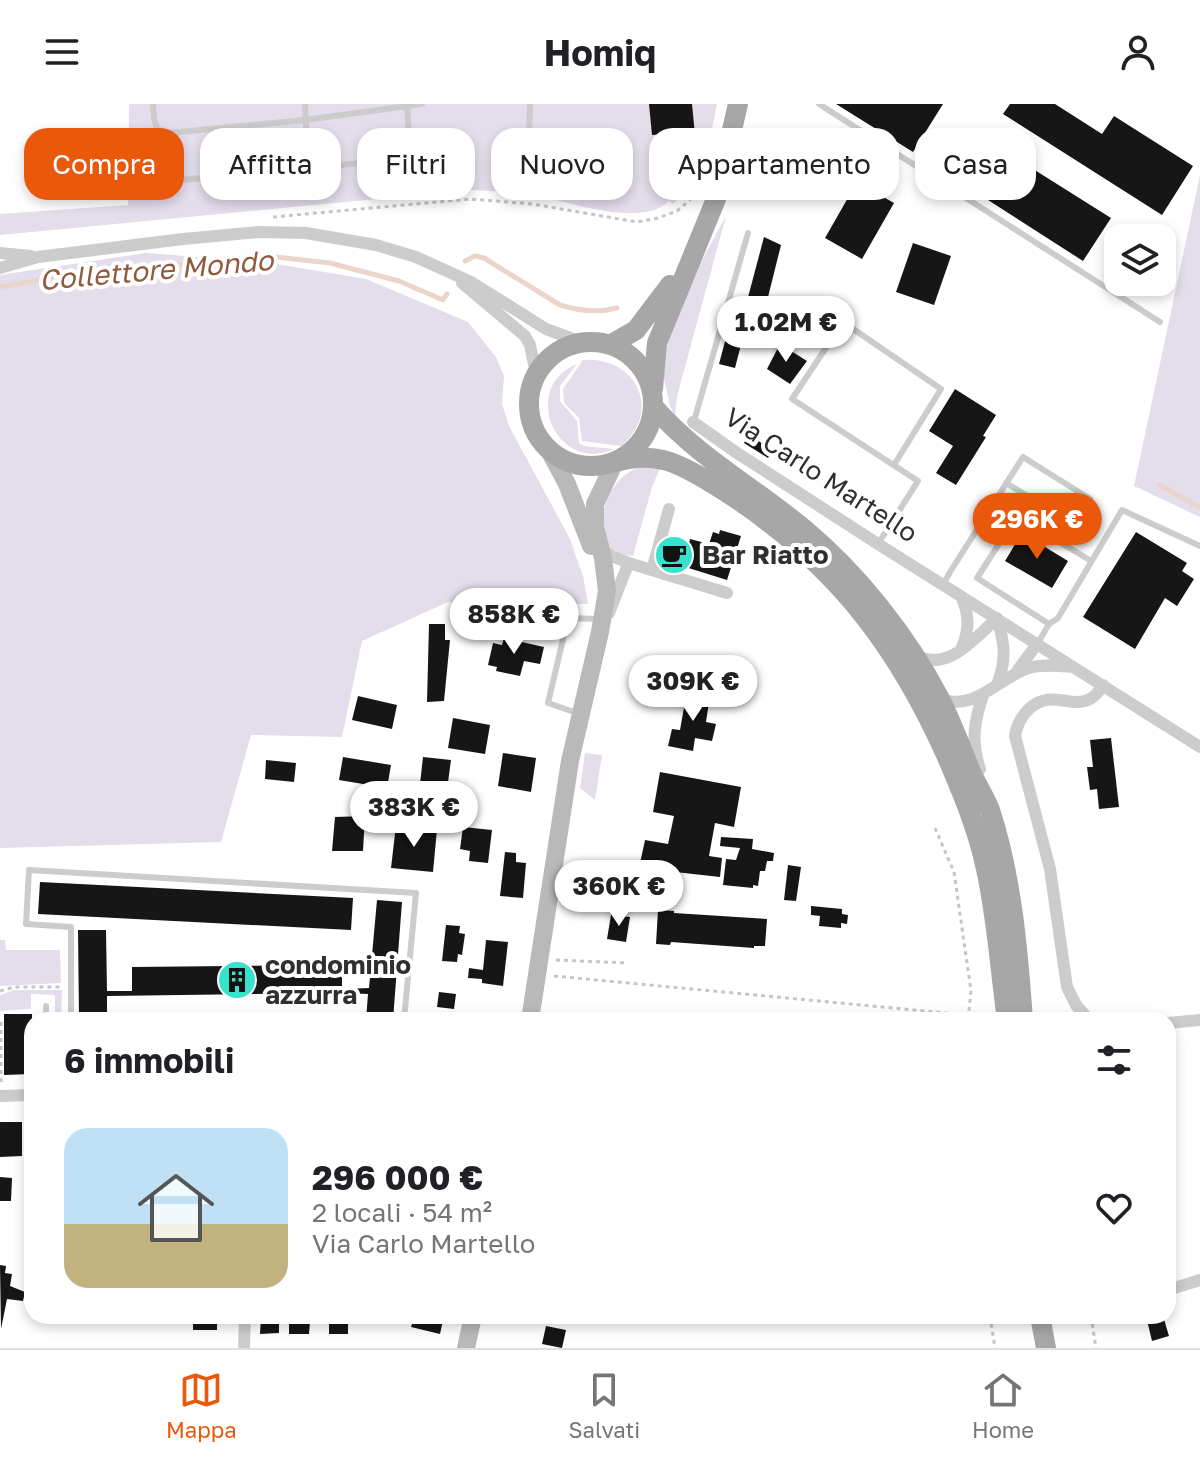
<!DOCTYPE html>
<html lang="it">
<head>
<meta charset="utf-8">
<style>
	body { margin:0; font-family:"Golos Text",sans-serif; background:#f6f6f6; color:#202124; height:100vh; display:flex; flex-direction:column; font-size:30px; white-space:nowrap }
	* { box-sizing:border-box; margin:0 }
	p { font-size:26px; color:#757577 }
	.icon { flex:none; width:44px; height:44px; fill:none; stroke:currentColor; stroke-width:2; stroke-linecap:round; stroke-linejoin:round }
	.map { position:relative; flex:1; overflow:hidden }
	.sheet { position:absolute; left:24px; top:908px; width:1152px; height:312px; display:flex; flex-direction:column; background:#fff; border-radius:24px; box-shadow:0 4px 12px #0003 }
	.sheet>* { flex:none }
	.top-card { position:absolute; left:24px; top:24px; width:1152px; height:72px; display:flex; gap:16px }
	.buttons { position:absolute; left:1104px; top:120px; display:grid; gap:16px }
	.buttons a { display:grid; place-items:center; width:72px; height:72px; border-radius:16px; background:#fff; box-shadow:0 4px 12px #0003; font-size:40px }
	.price { position:absolute; translate:-50% -68px; padding:0 18px; border-radius:28px; background:#fff; color:#222; font-size:26px; line-height:52px; filter:drop-shadow(0 2px 4px #0008) }
	.price::after { content:''; position:absolute; left:50%; top:48px; width:24px; height:18px; margin-left:-12px; background:inherit; clip-path:polygon(0 0,100% 0,50% 100%) }
	.price.on { background:#ea580c; color:#fff }
	ul { padding:0; list-style:none }
	li { display:flex; align-items:center; gap:24px; height:200px; padding:0 40px }
	li span { display:grid; place-items:center; flex:none; width:224px; height:160px; border-radius:24px; color:#555 }
	li>.icon { margin-inline-start:auto }
	span .icon { width:96px; height:96px; fill:#fffc; stroke-width:1 }
	li b { font-size:34px }
	h2 { display:flex; justify-content:space-between; align-items:center; height:96px; padding:0 40px; font-size:34px }
	.tag { padding:0 28px; border-radius:24px; background:#fff; box-shadow:0 4px 12px #0003; font-size:28px; line-height:72px }
	.tag.on { background:#ea580c; color:#fff }
	header { display:flex; justify-content:space-between; align-items:center; height:104px; padding:0 40px; background:#fff; font-size:36px; font-weight:700 }
	.dock { display:flex; justify-content:space-around; align-items:center; height:112px; border-top:2px solid #e0e0e0; background:#fff; font-size:22px; color:#757577 }
	.dock a { display:grid; justify-items:center; gap:4px }
	.dock .on { color:#ea580c }
	.map>svg:first-child { display:block }
	.green { fill:#e3ddec }
	.lines { fill:none; stroke-linecap:round; stroke-linejoin:round }
	.stream { stroke:#ebd5ca; stroke-width:5 }
	.building { fill:#161616 }
	.path { stroke:#c6c6c6; stroke-width:3; stroke-dasharray:4 4; stroke-linecap:butt }
	.lane { stroke:#ccc; stroke-width:6 }
	.street { stroke:#ccc; stroke-width:12 }
	.secondary { stroke:#b9b9b9; stroke-width:18 }
	.primary { stroke:#a7a7a7; stroke-width:20 }
	.labels { text-anchor:middle; stroke-width:8; stroke-linejoin:round; paint-order:stroke }
	.street-label { font-size:26px; fill:#2f2f2f; stroke:#fff }
	.poi-label { font-size:26px; font-weight:bold; fill:#2f2f2f; stroke:#fff; text-anchor:start }
	.water-label { font-size:28px; font-style:italic; fill:#905a3e; stroke:#fff }
</style>
</head>
<body>
<header><svg class="icon" aria-label="menu" viewBox="0 0 24 24"><path d="M4 6h16M4 12h16M4 18h16"/></svg>Homiq<svg class="icon" aria-label="person" viewBox="0 0 24 24"><circle cx="12" cy="8" r="4"/><path d="M4 21q1-7 8-7t8 7"/></svg></header>
<div class="map">
<svg width="1200" height="1244" viewBox="0 0 1200 1244">
	<rect width="100%" height="100%" fill="#fff"/>
	<path class="green" d="M129 0H717L703 68 673 100 669 97C641 125 569 97 533 91 512 88 492 87 471 86L0 131V110L128 101Z
		M1200 71V413L1134 382Z
		M726 112 677 292 675 313 670 302 664 275 663 253 690 178Z
		M146 149 264 158 366 175 468 218 496 253 504 272 502 300 509 322 570 435 583 472 588 500 448 498 362 537 342 633 251 631 221 738 0 744V171Z
		M583 256C636 252 663 307 621 342L582 337 579 314 564 299 563 285Z
		M577 260 560 282V297L577 317 579 339 584 342 614 345C556 371 519 283 577 260Z
		M652 362 660 364 652 383 633 452C626 451 620 450 615 447 590 429 606 382 628 369 635 364 643 363 652 362Z
		M585 649 602 651 595 696 580 684Z
		M0 836H5L6 846H60L61 879 0 882Z
		M14 886H62L61 916H55V891L31 890V905L0 907V891Z"/>
	<g class="lines">
		<path class="stream" d="M465 157 475 152 484 154 560 201C579 207 598 209 617 204
			M0 183 68 171 276 153 330 159 399 177 443 196 447 190
			M1159 381 1200 403"/>
	</g>
	<path class="building" d="M649 0H692L695 31 665 33 664 30 652 31Z
		M836 0H943L913 48Z
		M1010 0H1055L1102 30 1114 12 1193 62 1162 111 1003 10Z
		M987 36 1111 114 1083 157 960 78Z
		M857 78 894 99 862 155 825 134Z
		M764 133 781 141 766 201 747 197Z
		M913 139 951 152 934 201 896 188Z
		M732 211 752 216 748 230 744 229 735 264 719 260Z
		M780 240 807 257 790 280 767 265Z
		M955 285 996 311 983 332 986 333 956 381 936 369 953 342 929 327Z
		M749 331 773 346 768 354 744 339Z
		M720 426 741 432 727 476 666 457 672 434 689 439 690 435 709 440 713 428 719 430Z
		M1136 428 1187 459 1182 467 1194 475 1177 502 1165 494 1135 545 1083 513Z
		M1022 429 1068 457 1052 484 1005 457Z
		M429 520H445V536H450L444 597 427 598Z
		M504 534 544 543 540 560 524 557 520 572 496 567 497 563 488 561 493 539 502 541Z
		M687 587 710 591 706 618 716 620 712 637 695 634 693 647 668 642 672 625 680 626Z
		M358 592 397 601 392 625 352 616Z
		M453 614 490 621 485 650 448 644Z
		M1111 634 1119 703 1099 705 1097 685 1090 686 1087 663H1093L1090 636Z
		M503 649 536 654 531 688 498 682Z
		M343 653 391 661 387 684 339 676Z
		M423 653 451 656 446 693 419 689Z
		M266 656 296 659 294 678 265 675Z
		M660 668 741 683 734 723 715 719 709 752 722 754 720 773 639 764 645 736 668 740 674 712 653 708Z
		M365 712 363 747H332L335 713Z
		M396 721 437 725 433 768 391 764Z
		M463 723 492 726 488 759 469 757 470 747 460 745Z
		M721 733 753 735 752 745 774 749 773 757H767L765 767H760L758 782 753 781V784L723 781 726 755 736 756 740 744 720 742Z
		M505 748 516 749V758L526 759 523 794 500 792Z
		M788 761 801 763 796 797 784 796Z
		M40 778 353 794 351 826 38 810Z
		M377 796 402 798 393 916H366L368 890 342 889 107 892V914H79L78 826H106L107 887H132V863L342 861V885L369 884Z
		M811 802 842 805V810L848 811 847 820 841 819V824L819 822 820 812 811 811Z
		M658 806 674 807V809L767 815 765 842H754V844L671 838 670 841 656 840Z
		M611 811 630 813 626 838 607 835Z
		M446 821 460 822 459 829 465 830 462 851 458 850 457 858 442 857Z
		M486 836 508 838 503 882 482 879V875L468 874 469 864 483 866Z
		M439 888 456 890 454 905 437 903Z
		M4 910H32V970L4 971Z
		M0 1018H22V1052L0 1053Z
		M0 1073 12 1074 11 1097H0Z
		M0 1161 6 1162 5 1169 12 1170 10 1182 25 1188 23 1197 7 1195 1 1225Z
		M109 1212H159V1219H109Z
		M193 1212H217V1226H193Z
		M261 1212H275V1220H279V1229L260 1230Z
		M289 1212H316V1218H310L309 1230H289Z
		M329 1212H348V1230H329Z
		M362 1212H390V1217L362 1218Z
		M415 1212H444L440 1230 411 1223Z
		M1146 1212H1163L1169 1232 1152 1237Z
		M546 1222 566 1226 562 1244 542 1240Z"/>
	<g class="lines">
		<path class="path" d="M273 113 470 95 532 100 637 118 658 114 677 107 691 95 700 80
			M935 724 954 768 971 887 968 916
			M556 856 628 859
			M554 872 968 911
			M0 887 14 883H60
			M1 918V978
			M990 1212 995 1244
			M1091 1212 1096 1244"/>
		<path class="lane" d="M153 0 154 15 157 25 169 29 305 16 422 0
			M305 0 308 65
			M530 0 529 33 535 45 548 44
			M819 0 1160 218
			M155 78 308 65 410 53 407 0
			M694 317 748 129
			M878 440 918 377 792 295 843 218 941 285 894 361
			M943 481 950 468 1023 353 1090 395 1073 420 1006 379
			M1049 520 977 474 1017 412 1091 457
			M1038 539 1049 520 1058 514 1122 406 1200 442
			M577 609 548 599 568 514 598 515
			M46 902V916
			M71 916V823L26 820 29 766 416 789 404 916"/>
		<path class="street" d="M0 149 31 152
			M0 164 38 153 183 135 259 128 306 129 376 141 416 153 471 178 546 225 584 239
			M462 179 525 232 530 241 536 270
			M693 318 737 349 878 440 1200 643
			M600 442 611 452 632 460 627 463 609 509
			M632 460 727 489
			M652 466 669 405
			M961 492C969 510 970 524 962 543
			M913 550C947 570 974 535 997 514 1004 538 1007 554 998 578
			M1017 567 1038 539
			M937 593C973 611 997 574 1029 564 1042 560 1059 562 1073 563
			M980 665C971 637 974 618 983 591
			M1089 916 1076 901 1067 883 1050 765 1015 632C1017 620 1021 612 1030 604 1051 585 1071 605 1090 595 1096 592 1100 586 1103 581
			M1168 919 1200 916
			M0 992 32 991
			M1168 1186 1200 1176
			M244 1244 245 1212"/>
		<path class="secondary" d="M549 346 567 380 591 442
			M530 916 570 657 600 528 607 487 603 454 595 423V400L615 358
			M466 1244 473 1212"/>
		<path class="primary" d="M529 300a62 62 0 1 1 124 0a62 62 0 1 1-124 0Z
			M610 241 636 226 670 181
			M653 285 657 239 716 95 738 0
			M653 302C696 352 754 383 804 425 858 470 907 532 940 595 952 619 961 643 971 668 977 681 985 693 990 706 1012 773 1018 846 1023 916
			M615 358C630 354 648 352 663 356 684 360 730 390 748 403 842 470 899 546 946 651 962 688 978 726 986 765 997 815 1000 866 1007 916
			M1040 1212 1046 1244"/>
	</g>
	<defs>
		<g id="cafe-disc" transform="scale(2)"><circle r="9.5" fill="#35e2cc" stroke="#fff"/><path d="M-5.5-4.5H6V0H3Q3 3.5 0 3.5H-2.5Q-5.5 3.5-5.5 0ZM3-3.2v2h1.7v-2ZM-6 4.5H4V6H-6Z" fill="#111"/></g>
		<g id="building-disc" transform="scale(2)"><circle r="9.5" fill="#35e2cc" stroke="#fff"/><path d="M-4-6H4V6H1V3H-1V6H-4ZM-2.5-4.3h1.7v1.8h-1.7ZM.8-4.3h1.7v1.8H.8ZM-2.5-1h1.7V.8h-1.7ZM.8-1h1.7V.8H.8Z" fill="#111"/></g>
	</defs>
	<g fill-rule="evenodd">
		<use href="#cafe-disc" x="674" y="451"/>
		<use href="#building-disc" x="237" y="876"/>
	</g>
	<g class="labels">
		<g class="street-label">
			<text transform="translate(821 371) rotate(33)" y="9">Via Carlo Martello</text>
		</g>
		<g class="poi-label">
			<text x="702" y="460">Bar Riatto</text>
			<text x="265" y="870">condominio<tspan x="265" dy="30">azzurra</tspan></text>
		</g>
		<g class="water-label">
			<text transform="translate(156 166) rotate(-5)" y="10">Collettore Mondo</text>
		</g>
	</g>
</svg>
<div class="buttons">
<a><svg class="icon" aria-label="layers" viewBox="0 0 24 24"><path d="M12 4l9 5-9 5-9-5zM3 14l9 5 9-5"/></svg></a>
</div>
<b class="price" style="left:786px;top:260px">1.02M €</b>
<b class="price on" style="left:1037px;top:457px">296K €</b>
<b class="price" style="left:514px;top:552px">858K €</b>
<b class="price" style="left:693px;top:619px">309K €</b>
<b class="price" style="left:414px;top:745px">383K €</b>
<b class="price" style="left:619px;top:824px">360K €</b>
<div class="top-card">
<a class="tag on">Compra</a>
<a class="tag">Affitta</a>
<a class="tag">Filtri</a>
<a class="tag">Nuovo</a>
<a class="tag">Appartamento</a>
<a class="tag">Casa</a>
</div>
<section class="sheet">
<h2>6 immobili<svg class="icon" aria-label="filters" viewBox="0 0 24 24"><path d="M4 7h16M4 17h16"/><circle cx="9" cy="7" r="2"/><circle cx="15" cy="17" r="2"/></svg></h2>
<ul>
<li><span style="background:linear-gradient(#bfe0f5 60%,#c2b280 0)"><svg class="icon" aria-label="home" viewBox="0 0 24 24"><path d="M3 11l9-7 9 7M6 9v11h12V9"/></svg></span><div><b>296 000 €</b><p>2 locali · 54 m²</p><p>Via Carlo Martello</p></div><svg class="icon" aria-label="heart" viewBox="0 0 24 24"><path d="M12 20l-8-8c-3-5 5-10 8-4 3-6 11-1 8 4z"/></svg></li>
</ul>
</section>
</div>
<nav class="dock">
<a class="on"><svg class="icon" aria-label="map" viewBox="0 0 24 24"><path d="M3 6l6-2 6 2 6-2v14l-6 2-6-2-6 2zM9 4v14M15 6v14"/></svg>Mappa</a>
<a><svg class="icon" aria-label="saved" viewBox="0 0 24 24"><path d="M7 4h10v16l-5-4-5 4z"/></svg>Salvati</a>
<a><svg class="icon" aria-label="home" viewBox="0 0 24 24"><path d="M3 11l9-7 9 7M6 9v11h12V9"/></svg>Home</a>
</nav>
</body>
</html>
